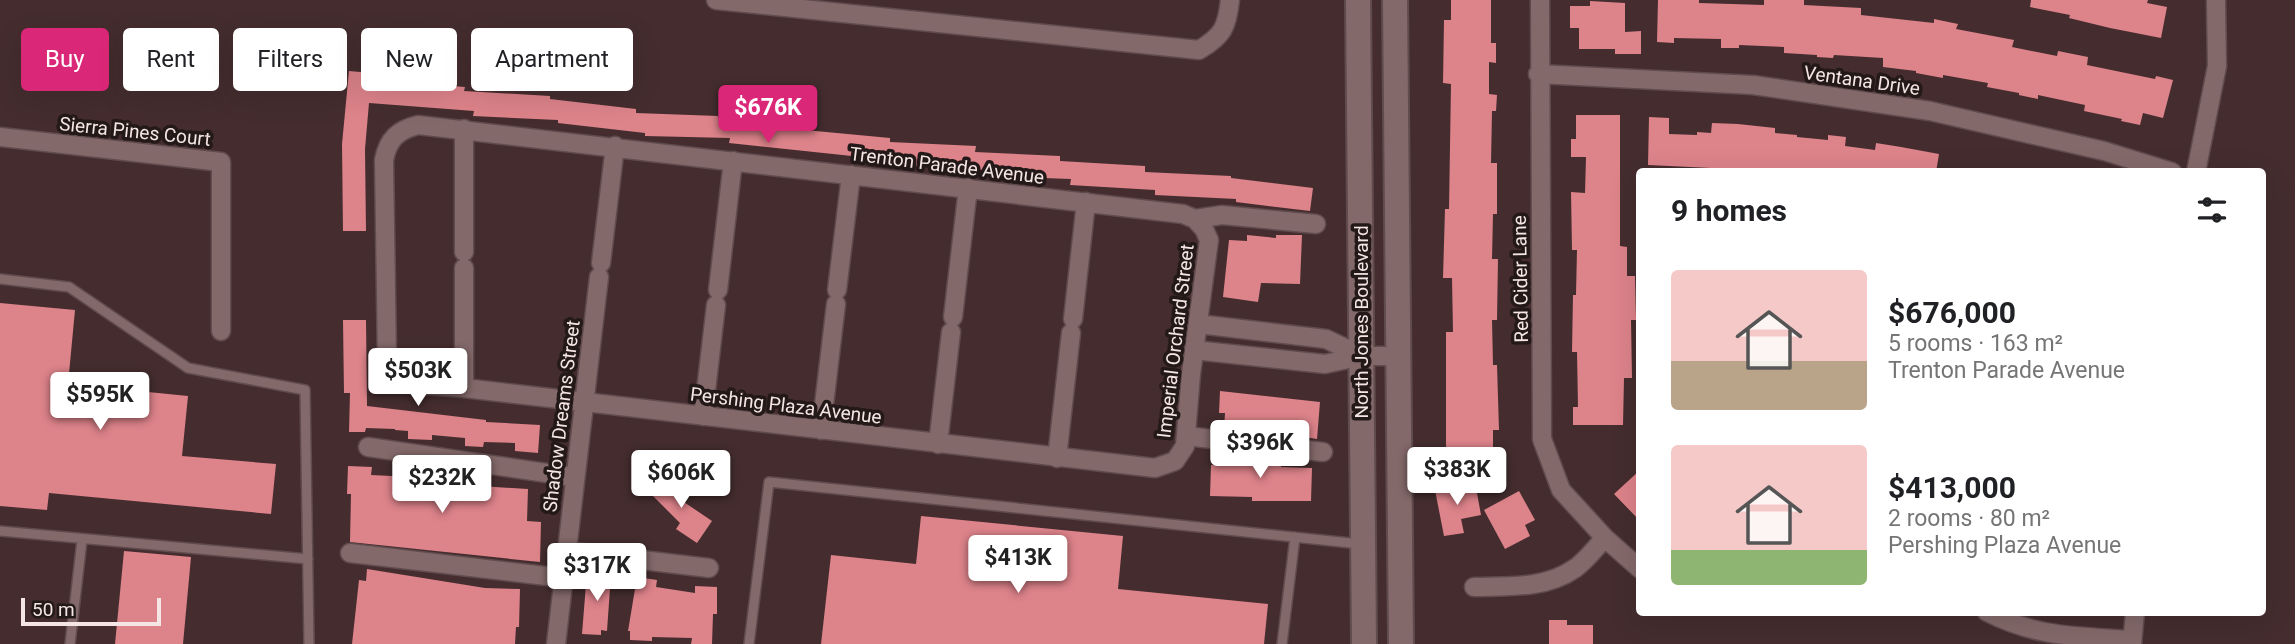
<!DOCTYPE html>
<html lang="en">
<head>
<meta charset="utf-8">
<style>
	body { margin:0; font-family:Roboto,sans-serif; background:#f2f2f2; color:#202124; height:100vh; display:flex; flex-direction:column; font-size:26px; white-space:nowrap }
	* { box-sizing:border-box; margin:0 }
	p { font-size:23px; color:#757577 }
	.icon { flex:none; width:38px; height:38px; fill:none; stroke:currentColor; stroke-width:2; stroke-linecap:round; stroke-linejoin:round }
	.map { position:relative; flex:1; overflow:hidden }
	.drawer { position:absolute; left:1636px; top:168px; width:630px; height:448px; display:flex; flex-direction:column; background:#fff; border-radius:7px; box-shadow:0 7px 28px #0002 }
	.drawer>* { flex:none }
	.banner { position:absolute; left:21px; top:28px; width:665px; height:63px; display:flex; gap:14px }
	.scale { position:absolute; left:21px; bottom:18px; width:140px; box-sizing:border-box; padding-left:7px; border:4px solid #f5e5e5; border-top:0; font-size:19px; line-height:24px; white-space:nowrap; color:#f5e5e5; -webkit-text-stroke:5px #241919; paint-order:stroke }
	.price { position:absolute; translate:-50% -60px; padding:0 16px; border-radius:7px; background:#fff; color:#222; font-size:23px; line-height:46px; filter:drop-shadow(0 2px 4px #0008) }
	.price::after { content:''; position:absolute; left:50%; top:42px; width:21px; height:16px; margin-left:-10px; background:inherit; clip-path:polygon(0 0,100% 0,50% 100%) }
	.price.current { background:#db2777; color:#fff }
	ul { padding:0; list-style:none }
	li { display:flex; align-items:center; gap:21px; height:175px; padding:0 35px }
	li span { display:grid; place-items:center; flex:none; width:196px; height:140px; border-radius:7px; color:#555 }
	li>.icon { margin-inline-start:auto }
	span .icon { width:84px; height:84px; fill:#fffc; stroke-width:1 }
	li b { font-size:30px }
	h2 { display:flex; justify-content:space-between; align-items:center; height:84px; padding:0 35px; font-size:30px }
	.pill { padding:0 24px; border-radius:7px; background:#fff; box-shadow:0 7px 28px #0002; font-size:24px; line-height:63px }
	.pill.current { background:#db2777; color:#fff }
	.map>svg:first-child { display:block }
	.building { fill:#dd838a }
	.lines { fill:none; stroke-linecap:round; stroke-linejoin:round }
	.service-casing { stroke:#604b4d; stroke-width:12 }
	.minor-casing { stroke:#604b4d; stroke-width:21 }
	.secondary-casing { stroke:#604b4d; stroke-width:28 }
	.service { stroke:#84696a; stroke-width:9 }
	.minor { stroke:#84696a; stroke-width:18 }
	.secondary { stroke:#84696a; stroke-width:24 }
	.labels { text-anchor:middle; stroke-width:7; stroke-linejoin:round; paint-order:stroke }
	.street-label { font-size:19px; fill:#f5e5e5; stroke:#241919 }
</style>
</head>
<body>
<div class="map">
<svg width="2295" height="644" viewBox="0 0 2295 644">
	<rect width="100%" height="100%" fill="#452d2f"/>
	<path class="building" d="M1451 0H1491V43H1496V63L1489 62V94L1497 95 1496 111H1492L1491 163H1497V214H1493L1492 259H1498L1497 320H1492L1493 365H1497L1499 430H1493V451H1446V332H1453L1452 278H1443L1445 209H1449L1451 84 1443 83 1444 20H1451Z
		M1658 0H1699V3L1764 5V0H1804V5L1861 8V15L1934 23V19L1958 24 1956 29 2014 40 2012 47 2057 56 2058 51 2088 57 2087 65 2155 79 2156 76 2173 80 2163 118 2143 113 2140 125 2121 121 2122 119 2084 111 2085 105 2038 95V99L2019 95V93L1987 87 1988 83 1943 75V78L1916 73V71L1883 67V58L1834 55 1833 58 1817 57V55L1784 53V47L1739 45V48H1721V39L1674 38V43L1657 42Z
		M2031 0H2148L2147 3 2167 7 2161 38 2110 28 2069 18 2070 15 2030 7Z
		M1590 1 1625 3V32L1641 31V54H1615V49H1579V28H1570V6H1590Z
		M349 71 372 73V80L465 87 464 91 550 96V99L636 109V113L718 116V118L806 128 805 130 890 138V142L976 146 975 152 1060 156V161L1145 166V172L1231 176V178L1313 188 1310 211 1236 202V199L1155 195V190L1070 185 1071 179 985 176 986 170 899 165V161L729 143 730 138 645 136V133L558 123V120L473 116 474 111 369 103 365 149 366 231H343L342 144Z
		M1576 115H1620V246L1627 247V276H1635L1636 320H1631L1632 378H1624L1623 425H1573V407H1578L1577 352H1572L1573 295H1576L1577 250H1572L1571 192 1585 193 1586 157H1571V139H1576Z
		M1649 117 1669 118V134L1697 135V132L1711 133 1712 123 1738 124 1775 128V133L1797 135V137L1828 140V135L1846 137 1845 146 1875 150 1876 143 1901 147 1939 154 1936 172H1753V170L1648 165Z
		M1247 235 1276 238V235H1302L1300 284 1261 283 1258 302 1223 297 1229 240 1247 241Z
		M0 303 75 310 68 384 188 396 182 456 276 464 271 514 49 493 47 510 0 506Z
		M343 320H366L367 406 486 420V422L540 425 538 453 515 451V443L484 442 483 447 465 446V438L432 435V440L408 439V431L395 430V429L366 428 365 432H349L350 393H344Z
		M1220 391 1320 402 1317 439 1244 428 1240 431 1224 429 1225 413H1219Z
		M1222 452 1239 454V460L1281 461V467L1312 468 1311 501H1252V497L1210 496 1211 465H1220Z
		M348 466 372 467 371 475 412 477 413 472 481 480 480 486 528 489 527 521 541 522 540 562 350 542 351 494H347Z
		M1640 470V521L1614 494Z
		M666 476 683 493 678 498 712 521 697 543 676 529 680 523 650 493Z
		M1475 482 1481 515 1461 519 1464 533 1444 536 1435 490Z
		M1519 491 1535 520 1525 525 1530 536 1505 549 1484 510Z
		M921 516 1123 536 1118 589 1268 604 1264 644H821L831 555 916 564Z
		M124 551 191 557 183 644H115Z
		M367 569 485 588 520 589 519 627H516L515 644H352L359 580 366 581Z
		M587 572 611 574 607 631 601 630V635L582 634Z
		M637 577 657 580 656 587 695 593V586L717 587V614H713L712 644H691L692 638 652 637V641L630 640V631H628Z
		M1549 620H1567V625H1593V644H1549Z"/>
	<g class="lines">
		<g class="service-casing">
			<path id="service" d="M0 279 69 287 188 368 305 390 309 644
				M0 531 308 559
				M70 644 82 540
				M749 644 769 482 1360 544
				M1282 644 1295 537"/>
		</g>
		<g class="minor-casing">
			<path id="minor" d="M716 0 1199 50C1223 36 1227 27 1230 0
				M1540 0 1542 439 1561 490 1605 538 1640 569
				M1538 74 1753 85 1930 111 2104 151 2172 172
				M464 129V252
				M0 137 221 162V331
				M2196 172 2217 66 2216 0
				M1195 219 1204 229 1209 240 1191 374 1185 446 1175 461 1155 468 464 388 411 384 400 380 387 360 384 160C388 139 398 130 418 125L1183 214 1195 219 1222 215 1316 224
				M601 263 615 146
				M464 268V388
				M718 290 733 161
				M837 290 851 175
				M953 317 968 188
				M1073 319 1086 202
				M1198 324 1326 339 1362 356
				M1194 350 1325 364 1362 356H1398
				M703 416 716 305
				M821 430 836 304
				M1186 436 1323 452
				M938 444 951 332
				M368 447 574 477
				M1057 458 1071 333
				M566 551 709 568
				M350 553 563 578
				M1474 587C1508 586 1545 589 1574 569 1586 561 1595 548 1605 538
				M1987 612C2038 638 2078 636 2132 640
				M556 644 599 277
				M2132 644 2135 612"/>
		</g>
		<g class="secondary-casing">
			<path id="secondary" d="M1358 0 1364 644
				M1395 0 1401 644"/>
		</g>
		<use href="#service" class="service"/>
		<use href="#minor" class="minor"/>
		<use href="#secondary" class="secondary"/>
	</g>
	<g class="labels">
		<g class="street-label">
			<text transform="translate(1862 80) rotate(8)" y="7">Ventana Drive</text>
			<text transform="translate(135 131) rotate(6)" y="7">Sierra Pines Court</text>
			<text transform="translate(947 165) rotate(7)" y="7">Trenton Parade Avenue</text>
			<text transform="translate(1520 279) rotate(-91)" y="7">Red Cider Lane</text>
			<text transform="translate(1361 322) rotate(-90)" y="7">North Jones Boulevard</text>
			<text transform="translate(1175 341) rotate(-83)" y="7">Imperial Orchard Street</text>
			<text transform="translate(786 405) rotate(7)" y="7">Pershing Plaza Avenue</text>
			<text transform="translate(561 416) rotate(-83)" y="7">Shadow Dreams Street</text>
		</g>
	</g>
</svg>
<div class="scale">50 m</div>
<b class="price current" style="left:768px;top:145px">$676K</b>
<b class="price" style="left:418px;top:408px">$503K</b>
<b class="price" style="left:100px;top:432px">$595K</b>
<b class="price" style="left:1260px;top:480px">$396K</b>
<b class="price" style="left:1457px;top:507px">$383K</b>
<b class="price" style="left:681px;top:510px">$606K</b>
<b class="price" style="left:442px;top:515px">$232K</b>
<b class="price" style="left:1018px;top:595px">$413K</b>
<b class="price" style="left:597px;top:603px">$317K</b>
<div class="banner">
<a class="pill current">Buy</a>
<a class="pill">Rent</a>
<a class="pill">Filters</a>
<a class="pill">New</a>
<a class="pill">Apartment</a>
</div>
<section class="drawer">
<h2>9 homes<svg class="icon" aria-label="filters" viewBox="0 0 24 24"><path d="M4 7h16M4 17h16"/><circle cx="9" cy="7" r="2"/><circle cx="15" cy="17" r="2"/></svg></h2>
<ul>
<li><span style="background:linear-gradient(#f6c9c9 65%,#b9a48a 0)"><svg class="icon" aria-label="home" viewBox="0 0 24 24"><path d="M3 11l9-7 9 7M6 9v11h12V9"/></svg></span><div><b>$676,000</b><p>5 rooms · 163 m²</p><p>Trenton Parade Avenue</p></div></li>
<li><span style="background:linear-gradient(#f6c9c9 75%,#8fb573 0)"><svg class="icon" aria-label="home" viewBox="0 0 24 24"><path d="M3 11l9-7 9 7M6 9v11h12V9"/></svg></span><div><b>$413,000</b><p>2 rooms · 80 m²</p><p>Pershing Plaza Avenue</p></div></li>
</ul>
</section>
</div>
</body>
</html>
